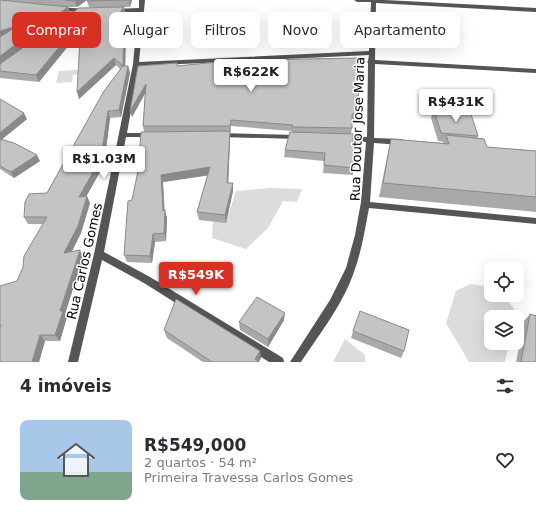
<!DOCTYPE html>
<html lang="pt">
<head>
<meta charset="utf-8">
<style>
	body { margin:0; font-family:"DejaVu Sans",sans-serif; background:#f2f2f3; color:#2b2b33; height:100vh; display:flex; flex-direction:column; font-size:15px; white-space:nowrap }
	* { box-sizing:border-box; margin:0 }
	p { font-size:13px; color:#7c7c81 }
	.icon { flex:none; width:22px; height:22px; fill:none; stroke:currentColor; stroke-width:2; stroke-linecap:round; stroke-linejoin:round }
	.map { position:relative; height:362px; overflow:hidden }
	.details { display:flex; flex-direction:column; background:#fff; flex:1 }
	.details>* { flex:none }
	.banner { position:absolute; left:12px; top:12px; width:512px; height:36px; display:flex; gap:8px }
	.tools { position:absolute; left:484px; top:262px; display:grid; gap:8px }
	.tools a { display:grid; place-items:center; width:40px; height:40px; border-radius:8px; background:#fff; box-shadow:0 4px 16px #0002; font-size:20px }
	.price { position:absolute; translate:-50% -34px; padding:0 9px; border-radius:4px; background:#fff; color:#222; font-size:13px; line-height:26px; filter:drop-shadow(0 1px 2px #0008) }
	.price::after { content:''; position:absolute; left:50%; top:24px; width:12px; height:9px; margin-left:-6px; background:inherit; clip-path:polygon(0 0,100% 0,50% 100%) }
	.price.current { background:#d93025; color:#fff }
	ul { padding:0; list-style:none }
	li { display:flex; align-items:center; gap:12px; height:100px; padding:0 20px }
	li span { display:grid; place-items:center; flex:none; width:112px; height:80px; border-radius:8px; color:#555 }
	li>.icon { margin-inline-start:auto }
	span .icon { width:48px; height:48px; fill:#fffc; stroke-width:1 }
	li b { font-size:17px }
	h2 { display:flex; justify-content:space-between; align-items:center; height:48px; padding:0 20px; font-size:17px }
	.chip { padding:0 14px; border-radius:8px; background:#fff; box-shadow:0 4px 16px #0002; font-size:14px; line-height:36px }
	.chip.current { background:#d93025; color:#fff }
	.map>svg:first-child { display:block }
	.green { fill:#dcdcdc }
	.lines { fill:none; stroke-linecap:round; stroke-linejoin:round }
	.street { fill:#555; fill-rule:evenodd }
	.wall { fill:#a9a9a9 }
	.shaded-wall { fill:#898989 }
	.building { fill:#c4c4c4; stroke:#898989 }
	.labels { text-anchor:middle; stroke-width:3; stroke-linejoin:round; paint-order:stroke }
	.street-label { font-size:13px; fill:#000; stroke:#fff }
</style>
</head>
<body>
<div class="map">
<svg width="536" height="362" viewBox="0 0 536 362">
	<rect width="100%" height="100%" fill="#fff"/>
	<path class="green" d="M87 69V73L73 75 72 82 56 83 59 71Z
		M270 188 302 189 297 202 283 201 268 228 246 249 212 238 213 221 226 222 236 191Z
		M470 284 491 287V295H503L515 310 514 317H491V343H509L505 362H469L446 323 456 291Z
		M345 339 365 355V362H333Z"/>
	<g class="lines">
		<path class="street" d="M139 0H145L139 62 369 51 371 2H357L354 0H385L536 8V12L376 3 375 60 536 69V73L375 64 374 138 402 139 406 142 402 145 374 143 370 202 536 218V224L369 208C365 229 362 249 355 269 344 303 321 332 301 362H290L330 300 346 268 355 235 361 202 366 142 344 140 340 138 344 136 367 137 368 63 367 62 368 61 369 55 139 66 127 133H152L156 135 152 137H126L104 252 150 277 283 358 284 362H269L144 283 102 260 78 362H68L94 254 115 153 133 64 138 12 115 13 112 11 115 9 139 8Z
			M59 7 86 9 89 11 86 13 57 10V8Z
			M217 133 298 135 302 137 298 139 220 137 216 135Z"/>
	</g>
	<path class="wall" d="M0 0H87L77 7H68L70 13 37 37 126 14 118 24H124L126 30 125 66H128L130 73 121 117 110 118 104 165 86 196 90 203 81 233 72 251 83 257 65 314 67 317 60 341H45L39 362H0V286L17 281 43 224H28L24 217 47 193 120 69 116 65 79 99 80 31 39 82 0 78Z
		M132 0 130 7H89L87 1Z
		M177 65 358 114 357 120 352 119V128L351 134 354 168 353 175 323 173 324 161 284 157 285 150 292 133V131L231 126V132H230V139L228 183 233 191 226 223 199 220 197 212 208 175 163 182 164 210 167 218 166 241 155 242 152 263 127 262 124 255 132 200 190 132H144L143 126 145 93 132 117 138 66Z
		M0 99 27 119 2 139 40 161 14 178 0 169Z
		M434 110 478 136V138L487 147 536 151V212L379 197 388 153 391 139 443 143 444 142 438 141 431 118Z
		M530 314 536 362H516L524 321Z
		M284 320 268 347 240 330 239 322Z
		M164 330 261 358 259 362H203L167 338Z
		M353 331 404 351 401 358 351 338Z"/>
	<path class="shaded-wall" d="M76 0H87L77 7 75 1Z
		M129 0H132L130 7Z
		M68 7 70 13 0 65V56Z
		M124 7 126 14 113 32 111 25Z
		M81 21 83 28 39 82 36 75Z
		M124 24 126 30 125 73 123 66Z
		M17 26 0 38V31Z
		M114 58 116 65 79 99 77 92Z
		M128 66 130 73 121 117 119 110Z
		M146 84 147 90 132 117 130 111Z
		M108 111 110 118 104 165 82 204 79 197Z
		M24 113 27 119 0 141V133Z
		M230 131V139L228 190 227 183Z
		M37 155 40 161 14 178 11 172Z
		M210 167 211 175 163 182 165 218 163 211 161 175Z
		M233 183V191L226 223 225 215Z
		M87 196 90 203 81 233 68 259 64 253Z
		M165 210 167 218 166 241 164 233Z
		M153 234 155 242 152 263 150 256Z
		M80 250 83 257 65 314 67 317 60 341 55 335 60 311Z
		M285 313 284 320 268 347V339Z
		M40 335 45 341 39 362H32Z
		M260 351 261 358 258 362 255 359Z"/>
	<path class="building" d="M0 0 68 7 0 56V37L17 26 0 31Z
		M65 0H76L75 1Z
		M88 0H129L87 1Z
		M124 7 111 25 124 24 123 66 114 58 77 92 81 21 36 75 0 71V64L79 8Z
		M359 58 358 114H352V128L292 127 293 125 231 120 230 126H143L146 84 130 111 138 66 177 63V66L228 61 248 62V60Z
		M123 66H128L119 110 108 111 101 158 79 197 87 196 78 226 64 253 80 250 60 311H63L55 335H40L32 362H0V327L1 325H0V286L17 281 23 267 24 256 47 217H24L25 202 29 194 47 193 104 91Z
		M0 99 24 113 0 133Z
		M434 110 470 111 478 136 441 133Z
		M230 131 227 183H233L225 215 197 212 210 167 161 175 163 211 165 210 164 233 153 234 150 256 124 255 128 201 132 200 138 171 141 132Z
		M290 132 353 134 354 168 324 165 325 153 285 150Z
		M446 135 484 139 487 147 536 151V197L383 183 391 139 449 144Z
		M0 139 14 143 37 155 11 172 0 166Z
		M257 297 285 313 268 339 239 322Z
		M176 299 260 351 255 359 259 362H212L164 330Z
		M360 311 409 330 404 351 353 331Z
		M530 314 536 316V362H521Z"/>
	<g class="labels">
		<g class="street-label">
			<text transform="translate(357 129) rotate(-88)" y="5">Rua Doutor Jose Maria</text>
			<text transform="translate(84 261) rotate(-77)" y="5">Rua Carlos Gomes</text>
		</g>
	</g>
</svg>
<div class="tools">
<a><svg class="icon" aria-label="locate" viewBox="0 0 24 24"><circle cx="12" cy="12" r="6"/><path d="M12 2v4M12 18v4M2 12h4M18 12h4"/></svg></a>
<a><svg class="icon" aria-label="layers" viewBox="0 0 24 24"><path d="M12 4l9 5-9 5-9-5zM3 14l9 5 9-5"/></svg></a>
</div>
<b class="price" style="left:251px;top:93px">R$622K</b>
<b class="price" style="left:456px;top:123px">R$431K</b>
<b class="price" style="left:104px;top:180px">R$1.03M</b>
<b class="price current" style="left:196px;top:296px">R$549K</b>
<div class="banner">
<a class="chip current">Comprar</a>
<a class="chip">Alugar</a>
<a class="chip">Filtros</a>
<a class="chip">Novo</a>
<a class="chip">Apartamento</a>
</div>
</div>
<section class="details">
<h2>4 imóveis<svg class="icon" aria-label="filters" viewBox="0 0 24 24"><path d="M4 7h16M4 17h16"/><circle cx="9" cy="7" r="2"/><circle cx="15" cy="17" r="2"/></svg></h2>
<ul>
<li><span style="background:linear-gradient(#a9c7e8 65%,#7fa58c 0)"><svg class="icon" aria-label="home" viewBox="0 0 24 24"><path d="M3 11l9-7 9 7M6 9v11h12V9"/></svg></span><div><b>R$549,000</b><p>2 quartos · 54 m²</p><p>Primeira Travessa Carlos Gomes</p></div><svg class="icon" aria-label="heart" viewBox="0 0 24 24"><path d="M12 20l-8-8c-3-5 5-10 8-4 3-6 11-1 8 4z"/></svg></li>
</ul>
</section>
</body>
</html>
